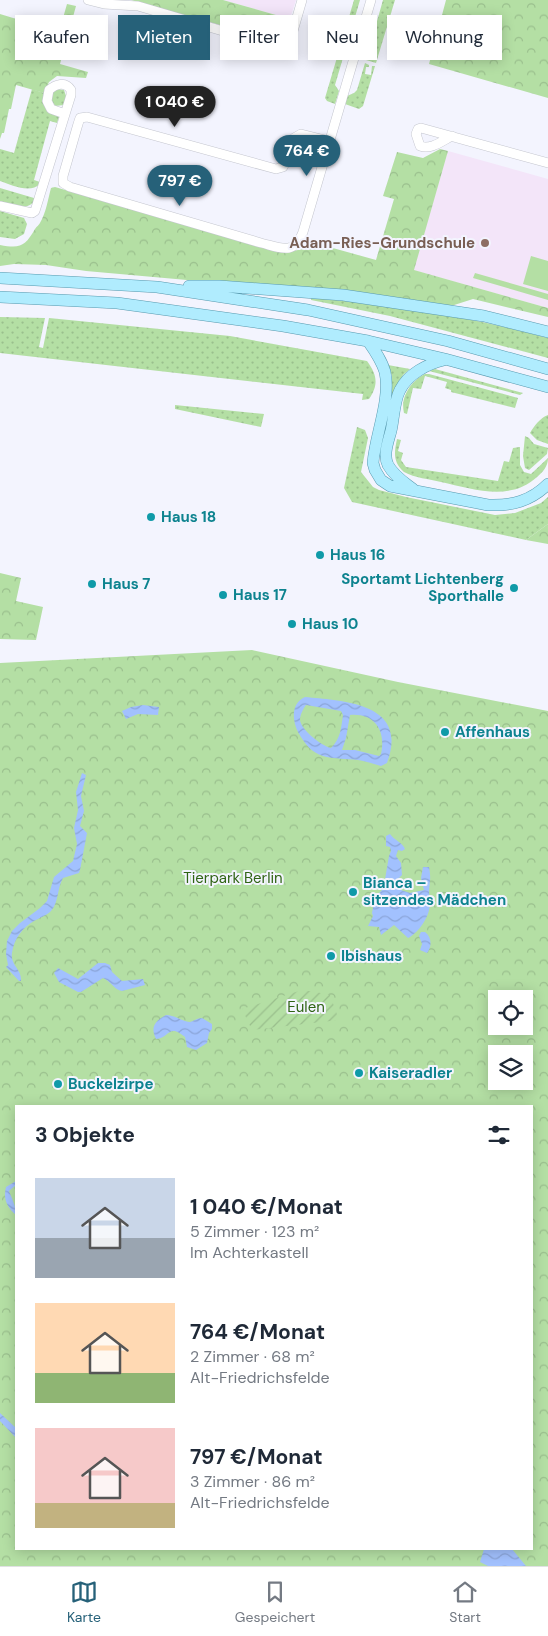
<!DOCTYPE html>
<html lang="de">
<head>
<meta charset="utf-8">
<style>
	body { margin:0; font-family:"DM Sans",sans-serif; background:#f6f6f7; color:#1f2937; height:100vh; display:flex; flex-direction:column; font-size:19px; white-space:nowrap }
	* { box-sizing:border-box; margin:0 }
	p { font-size:16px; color:#747a83 }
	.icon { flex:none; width:28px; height:28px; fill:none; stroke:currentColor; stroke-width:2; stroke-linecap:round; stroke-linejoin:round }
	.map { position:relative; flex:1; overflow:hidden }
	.side { position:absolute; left:15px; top:1105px; width:518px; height:445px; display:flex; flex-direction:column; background:#fff; border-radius:0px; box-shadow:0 2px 12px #0003 }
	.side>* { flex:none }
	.guide { position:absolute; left:15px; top:15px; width:519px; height:45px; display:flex; gap:10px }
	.fabs { position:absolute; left:488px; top:990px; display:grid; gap:10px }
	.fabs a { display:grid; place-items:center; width:45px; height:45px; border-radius:0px; background:#fff; box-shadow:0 2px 12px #0003; font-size:25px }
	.price { position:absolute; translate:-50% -42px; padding:0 11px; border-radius:18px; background:#266179; color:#fff; font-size:16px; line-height:32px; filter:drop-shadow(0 1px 2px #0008) }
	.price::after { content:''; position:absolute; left:50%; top:30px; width:15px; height:11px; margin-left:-8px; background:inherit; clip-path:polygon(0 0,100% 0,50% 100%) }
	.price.current { background:#222; color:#fff }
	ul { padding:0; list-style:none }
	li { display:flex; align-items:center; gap:15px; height:125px; padding:0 20px }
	li span { display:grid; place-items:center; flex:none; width:140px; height:100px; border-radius:0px; color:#555 }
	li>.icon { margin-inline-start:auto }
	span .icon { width:60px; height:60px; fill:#fffc; stroke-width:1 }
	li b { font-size:21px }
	h2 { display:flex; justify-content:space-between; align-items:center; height:60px; padding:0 20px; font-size:21px }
	.chip { padding:0 18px; border-radius:0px; background:#fff; box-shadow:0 2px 12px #0003; font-size:18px; line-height:45px }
	.chip.current { background:#266179; color:#fff }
	.tab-bar { display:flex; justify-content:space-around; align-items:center; height:70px; border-top:1px solid #e0e1e3; background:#fff; font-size:14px; color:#747a83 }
	.tab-bar a { display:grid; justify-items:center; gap:2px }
	.tab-bar .current { color:#266179 }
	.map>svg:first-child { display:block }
	.education { fill:#f3e5f9 }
	.grass { fill:url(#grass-dots) }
	.park { fill:url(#park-crowns); fill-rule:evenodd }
	.garden { fill:url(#garden-furrows) }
	.pitch { fill:#b4dfa4 }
	.water { fill:url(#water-waves); fill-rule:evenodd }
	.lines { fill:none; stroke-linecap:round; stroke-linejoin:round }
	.minor-casing { stroke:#c4c6cf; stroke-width:10 }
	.major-casing { stroke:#5899ae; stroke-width:12 }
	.minor { stroke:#fff; stroke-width:9 }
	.major { stroke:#b0ecfe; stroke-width:11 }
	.education-dot { fill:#8d6e63; stroke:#f3f4fe; stroke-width:2 }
	.culture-dot { fill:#0f9aa8; stroke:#f3f4fe; stroke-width:2 }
	.labels { text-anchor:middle; stroke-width:4; stroke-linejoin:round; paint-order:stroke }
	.education-label { font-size:15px; font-weight:bold; fill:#785e54; stroke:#f3f4fe; text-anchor:end }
	.culture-label { font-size:15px; font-weight:bold; fill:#0d838f; stroke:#f3f4fe; text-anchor:start }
	.park-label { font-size:15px; fill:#2f6414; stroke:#f3f4fe }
</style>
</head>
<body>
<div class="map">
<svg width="548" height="1566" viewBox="0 0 548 1566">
	<defs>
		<pattern id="grass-dots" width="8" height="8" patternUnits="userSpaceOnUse" patternTransform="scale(1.25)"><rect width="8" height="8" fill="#b4dfa4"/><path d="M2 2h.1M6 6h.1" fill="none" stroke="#9abf8d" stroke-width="1.8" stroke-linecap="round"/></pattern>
		<pattern id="park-crowns" width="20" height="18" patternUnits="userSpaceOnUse" patternTransform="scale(1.25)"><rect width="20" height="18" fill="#b4dfa4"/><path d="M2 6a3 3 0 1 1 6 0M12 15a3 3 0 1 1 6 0" fill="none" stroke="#9abf8d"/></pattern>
		<pattern id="garden-furrows" width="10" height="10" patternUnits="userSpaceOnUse" patternTransform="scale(1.25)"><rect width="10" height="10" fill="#b4dfa4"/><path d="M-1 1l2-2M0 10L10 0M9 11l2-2" fill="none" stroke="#9abf8d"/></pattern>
		<pattern id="water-waves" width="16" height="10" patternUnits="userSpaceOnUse" patternTransform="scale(1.25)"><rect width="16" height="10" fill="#a2c1fe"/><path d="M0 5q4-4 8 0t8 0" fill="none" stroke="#8ba5d9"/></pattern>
	</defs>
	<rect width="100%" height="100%" fill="#f3f4fe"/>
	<path class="education" d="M223 0H296L290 19Z
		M448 151 548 179V308L413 270Z"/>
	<path class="grass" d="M354 0H360L335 85 339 91 335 104 327 101 325 98Z
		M383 0H395L376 63 366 60Z
		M365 63 369 65V67H366L365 74 371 75 372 66H375L363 106 359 109 345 104 347 96 354 93 357 90Z
		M32 89 44 93C44 104 49 111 59 117L57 123 50 121 34 180 40 182V184C30 194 11 185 0 181V149L14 153Z
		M57 89 64 90 66 96 64 105 55 106 51 99 53 91Z
		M0 188 34 198V202C22 212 14 205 0 201Z
		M0 211 24 218 27 224 24 234 15 239 0 237Z
		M311 298C391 304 471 317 548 338V358L390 316 311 300Z
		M0 317 45 318 39 347 43 348 49 318 230 336 367 361C377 375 379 384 369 399L362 400 363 394 0 353Z
		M388 365 410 369 403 375 393 395 391 394 392 376Z
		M435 369 523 393 520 395 429 371Z
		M425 374H429L518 398 515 408 451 392V390L445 388 447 382 425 376 421 389 413 388 407 414 404 413C400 397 411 381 425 374Z
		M175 405 264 414 261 427 175 409Z
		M548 415V444L537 440 530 433C534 426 540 418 548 415Z
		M357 427 365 430 368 438 361 472 373 487 379 490 406 497 495 515 515 513 541 503 548 497V524L526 540 352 502 344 488Z
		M525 436 529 438 534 444 548 448 547 454 529 470 525 468 523 456Z
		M397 439 401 440 398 451 403 453 401 460 406 467 498 481 504 461 509 462 513 448 520 447V465L524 472 531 474 548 458C548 466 543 472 537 477 510 502 473 489 441 482 429 479 415 478 404 472 393 462 394 453 397 439Z"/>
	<path class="park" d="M131 0H223L290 19C287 29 287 38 276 41Z
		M446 0H548V98L429 64Z
		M67 4 76 6 60 64 88 72 86 78 57 76 49 82 44 93 16 85 11 109H9L4 133H2L0 139V14L59 32Z
		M440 149 448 151 414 270 548 308V317L473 299 451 306 367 293 187 280 86 271 46 265 14 264 0 266V245C21 249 25 246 35 229 37 226 39 225 40 223 46 213 48 199 51 188L55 187 283 253 298 250 304 240 376 260 394 199 383 196 397 152 423 158Z
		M548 524V544L526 540Z
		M0 573 21 578 16 601 43 607 36 640 0 639Z
		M252 650 398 682 548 711V1566H0V663ZM496 999H524V1026H496ZM496 1054H524V1081H496ZM16 1106H531V1549H16Z"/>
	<path class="garden" d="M299 991H311L330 995 339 1020 252 1030 242 1009Z"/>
	<path class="pitch" d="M531 256 548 261V291L523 284Z
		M475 273 548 294V300L473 278Z"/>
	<path class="water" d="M305 697C347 701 409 704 387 763L381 766C373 764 366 761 358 760 333 757 316 762 301 737 297 731 295 726 294 719 293 709 296 701 305 697ZM306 705 341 711 343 715C341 728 341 738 331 748 322 746 301 730 300 720 300 715 303 709 306 705ZM350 715C376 713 386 732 381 754L379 756 355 750H342L346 738Z
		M143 705 159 707 158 715 138 714 126 719 122 711 131 707Z
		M82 773 86 775 81 796 84 811 80 826 87 833 80 870 79 873 63 878C57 888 59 902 51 911 46 916 39 918 34 921 22 928 14 939 12 953 10 965 22 969 21 981H19L6 967 8 965 6 954 7 941 12 931 20 923 40 908 47 901 54 877 73 861 77 844 74 828 78 810 76 792Z
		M390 834C394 840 402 842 405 849L402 851 398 850 396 856 401 863 402 875 391 886 390 889H398L410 893 424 890 421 878 423 867H429C431 877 430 881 429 891 429 897 431 904 429 910 427 920 417 934 408 938L394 925 381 935 379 927 368 926 373 916 372 913 375 897 382 890 384 885 389 856 391 851 390 847 386 846V836Z
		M421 932H425C432 937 432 947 427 953L420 950 422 944 419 936Z
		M98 963H105L110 965 112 972 122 981 143 979 145 985 122 991C114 990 111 981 103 978L81 992H78L59 982 54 973 58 968 78 979Z
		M166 1015C175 1015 183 1022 190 1022 194 1021 197 1018 202 1018L212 1024V1029L209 1033 207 1043 196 1050 187 1047 185 1037C168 1023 170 1038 156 1039 150 1027 155 1021 166 1015Z
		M16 1181V1185L9 1191C12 1199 16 1206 16 1215 7 1207 3 1199 6 1187Z
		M0 1413 16 1428V1438L0 1421Z
		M484 1549H512L526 1566H488L480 1562Z"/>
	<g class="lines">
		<g class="minor-casing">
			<path id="minor" d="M88 0 104 4 138 6 274 46 285 45 291 38 302 0
				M452 136C442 141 431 150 420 146L416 134 418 129 421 128 548 163
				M329 141 301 134 294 138 286 161 283 167 276 169 87 117 80 118 78 124 63 176V183L70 187 261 243C281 248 294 256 303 232L371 0
				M0 206 32 213 35 211 71 95V90C65 81 56 84 49 90L47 101 51 109 65 114"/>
		</g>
		<g class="major-casing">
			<path id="major" d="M0 278 157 287 308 310 448 341 548 369
				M189 286H219L343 295 484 316 548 332
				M0 297 117 303 283 326 368 341 445 359 548 387
				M368 341C375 351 382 361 385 372 391 400 375 435 373 463L375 470 381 480 390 486 488 505C512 506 531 501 548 484
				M413 489C404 482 394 476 388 465 383 455 388 442 391 431 394 418 394 401 400 390 408 374 427 364 444 360"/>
		</g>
		<use href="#minor" class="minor"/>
		<use href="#major" class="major"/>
	</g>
	<circle class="education-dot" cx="485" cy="243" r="5"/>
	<g class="culture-dot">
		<circle cx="151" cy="517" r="5"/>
		<circle cx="320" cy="555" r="5"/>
		<circle cx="92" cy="584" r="5"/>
		<circle cx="514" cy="588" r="5"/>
		<circle cx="223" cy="595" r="5"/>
		<circle cx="292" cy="624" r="5"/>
		<circle cx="445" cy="732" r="5"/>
		<circle cx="353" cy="892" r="5"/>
		<circle cx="331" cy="956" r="5"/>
		<circle cx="359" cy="1073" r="5"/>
		<circle cx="58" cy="1084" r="5"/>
	</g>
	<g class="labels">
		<g class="education-label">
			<text x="475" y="248">Adam-Ries-Grundschule</text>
		</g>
		<g class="culture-label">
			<text x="161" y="522">Haus 18</text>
			<text x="330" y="560">Haus 16</text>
			<text x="504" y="584" text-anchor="end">Sportamt Lichtenberg<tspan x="504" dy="17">Sporthalle</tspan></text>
			<text x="102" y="589">Haus 7</text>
			<text x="233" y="600">Haus 17</text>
			<text x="302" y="629">Haus 10</text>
			<text x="455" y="737">Affenhaus</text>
			<text x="363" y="888">Bianca –<tspan x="363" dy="17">sitzendes Mädchen</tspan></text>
			<text x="341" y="961">Ibishaus</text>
			<text x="369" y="1078">Kaiseradler</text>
			<text x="68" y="1089">Buckelzirpe</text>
		</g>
		<g class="park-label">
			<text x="233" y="883">Tierpark Berlin</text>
			<text x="306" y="1012">Eulen</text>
		</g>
	</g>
</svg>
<div class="fabs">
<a><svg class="icon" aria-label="locate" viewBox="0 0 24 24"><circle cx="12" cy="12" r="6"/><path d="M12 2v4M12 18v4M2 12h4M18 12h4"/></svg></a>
<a><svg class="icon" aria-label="layers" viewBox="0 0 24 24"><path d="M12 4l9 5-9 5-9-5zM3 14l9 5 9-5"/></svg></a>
</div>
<b class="price current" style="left:175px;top:128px">1 040 €</b>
<b class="price" style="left:307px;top:177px">764 €</b>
<b class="price" style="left:180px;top:207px">797 €</b>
<div class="guide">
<a class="chip">Kaufen</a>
<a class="chip current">Mieten</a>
<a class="chip">Filter</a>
<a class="chip">Neu</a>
<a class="chip">Wohnung</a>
</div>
<section class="side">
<h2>3 Objekte<svg class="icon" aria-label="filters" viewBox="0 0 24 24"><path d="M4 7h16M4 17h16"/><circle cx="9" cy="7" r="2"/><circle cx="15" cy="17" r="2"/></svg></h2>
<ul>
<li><span style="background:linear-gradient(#c9d6e8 60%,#9aa5b1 0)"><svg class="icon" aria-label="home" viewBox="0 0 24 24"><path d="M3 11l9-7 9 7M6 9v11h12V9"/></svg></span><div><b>1 040 €/Monat</b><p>5 Zimmer · 123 m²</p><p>Im Achterkastell</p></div></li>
<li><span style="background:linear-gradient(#ffd9b3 70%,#8fb573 0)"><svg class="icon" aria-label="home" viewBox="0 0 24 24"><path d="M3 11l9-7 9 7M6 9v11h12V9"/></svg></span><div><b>764 €/Monat</b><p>2 Zimmer · 68 m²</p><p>Alt-Friedrichsfelde</p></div></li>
<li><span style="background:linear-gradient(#f6c9c9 75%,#c2b280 0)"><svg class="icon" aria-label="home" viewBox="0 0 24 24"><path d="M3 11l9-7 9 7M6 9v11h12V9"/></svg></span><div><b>797 €/Monat</b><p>3 Zimmer · 86 m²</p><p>Alt-Friedrichsfelde</p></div></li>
</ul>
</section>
</div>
<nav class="tab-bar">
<a class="current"><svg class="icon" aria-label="map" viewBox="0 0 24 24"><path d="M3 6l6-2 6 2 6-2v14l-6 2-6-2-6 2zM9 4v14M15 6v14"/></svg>Karte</a>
<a><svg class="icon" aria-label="saved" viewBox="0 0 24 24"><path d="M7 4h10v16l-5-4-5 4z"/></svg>Gespeichert</a>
<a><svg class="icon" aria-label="home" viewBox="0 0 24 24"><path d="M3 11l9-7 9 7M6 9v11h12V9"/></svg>Start</a>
</nav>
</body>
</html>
